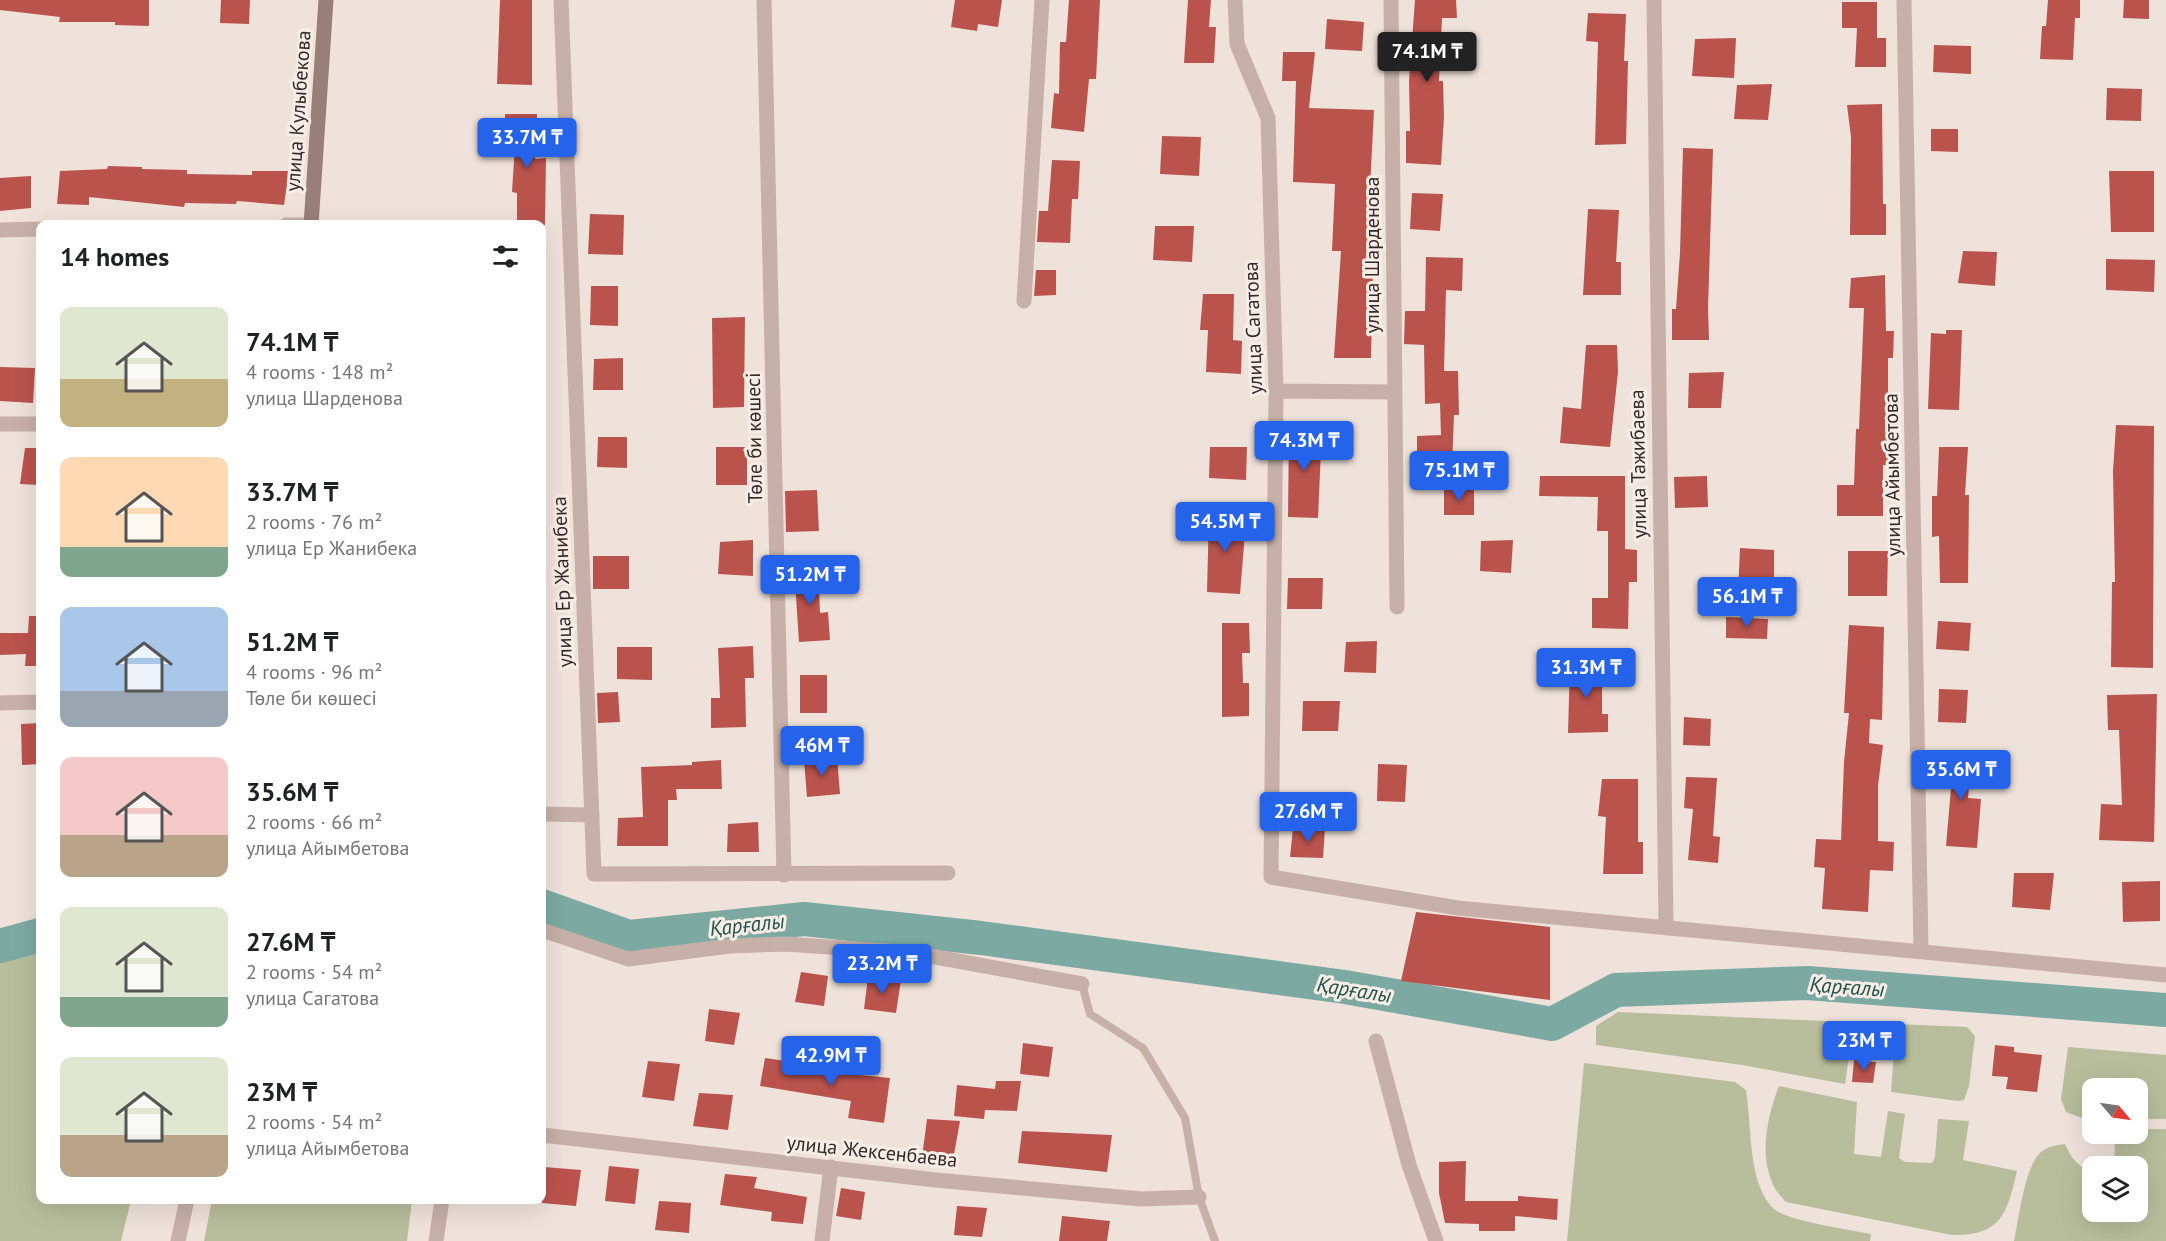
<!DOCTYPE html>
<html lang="en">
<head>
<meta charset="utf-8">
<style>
	body { margin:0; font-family:"PT Sans",sans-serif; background:#f6f6f6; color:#202124; height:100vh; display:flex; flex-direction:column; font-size:22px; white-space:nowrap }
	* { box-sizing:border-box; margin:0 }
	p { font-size:20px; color:#757577 }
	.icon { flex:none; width:33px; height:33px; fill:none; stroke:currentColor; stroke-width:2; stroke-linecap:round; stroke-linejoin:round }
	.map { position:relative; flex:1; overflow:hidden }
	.drawer { position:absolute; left:36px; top:220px; width:510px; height:984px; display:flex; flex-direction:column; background:#fff; border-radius:12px; box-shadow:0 6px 24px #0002 }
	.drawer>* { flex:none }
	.needle { width:39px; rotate:119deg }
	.fabs { position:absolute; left:2082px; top:1078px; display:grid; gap:12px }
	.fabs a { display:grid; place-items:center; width:66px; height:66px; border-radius:12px; background:#fff; box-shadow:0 6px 24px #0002; font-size:30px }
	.price { position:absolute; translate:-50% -51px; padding:0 14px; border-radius:6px; background:#2563eb; color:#fff; font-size:20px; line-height:39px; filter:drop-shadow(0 2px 3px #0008) }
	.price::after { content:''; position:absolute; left:50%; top:36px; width:18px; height:14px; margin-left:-9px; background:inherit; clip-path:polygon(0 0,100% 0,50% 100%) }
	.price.on { background:#222; color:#fff }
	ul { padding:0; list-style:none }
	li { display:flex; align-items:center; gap:18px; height:150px; padding:0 24px }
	li span { display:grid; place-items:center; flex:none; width:168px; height:120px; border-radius:12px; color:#555 }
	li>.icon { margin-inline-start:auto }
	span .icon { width:72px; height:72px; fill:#fffc; stroke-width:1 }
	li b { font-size:26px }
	h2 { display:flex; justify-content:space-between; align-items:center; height:72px; padding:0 24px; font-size:26px }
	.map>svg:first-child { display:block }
	.green { fill:#b8bd9c }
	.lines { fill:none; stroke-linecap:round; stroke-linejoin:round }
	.river { stroke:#7caaa3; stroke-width:34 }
	.building { fill:#bb534d }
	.lane { stroke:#c6b0a8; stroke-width:8 }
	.street { stroke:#c6b0a8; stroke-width:15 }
	.secondary { stroke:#997f7a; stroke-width:15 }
	.labels { text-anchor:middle; stroke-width:6; stroke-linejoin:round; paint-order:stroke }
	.street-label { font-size:20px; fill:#332927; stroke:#f7ede7 }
	.water-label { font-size:21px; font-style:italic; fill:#21514b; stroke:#f7ede7 }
</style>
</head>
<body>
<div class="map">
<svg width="2166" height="1241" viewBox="0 0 2166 1241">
	<rect width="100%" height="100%" fill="#efe2db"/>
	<path class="green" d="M40 947V1200H131L121 1241H0V958Z
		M1618 1012 1967 1027 1975 1036 1969 1086 1964 1100 1958 1101 1891 1092 1894 1051 1850 1048 1845 1084 1742 1065 1596 1045V1026Z
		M2068 1047 2166 1055V1119H2138V1089H2092V1119L2082 1118 2066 1112 2061 1099Z
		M1584 1063 1735 1082 1746 1090C1752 1123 1747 1184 1774 1209 1787 1221 1851 1230 1871 1234L1870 1241H1567Z
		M1779 1086 1857 1102 1854 1154 1881 1157 1888 1111 1905 1114 1899 1158 1905 1162 1932 1163 1935 1157 1938 1119 1969 1121 1963 1160 2017 1171C2007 1213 2002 1236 1952 1235L1786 1202C1755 1173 1765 1121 1779 1086Z
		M2138 1129H2166V1241H2014C2019 1218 2024 1171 2039 1154 2045 1147 2056 1145 2065 1144 2072 1159 2077 1166 2092 1171V1212H2138V1167H2114L2115 1134H2138Z
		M212 1200H412L407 1241H204Z"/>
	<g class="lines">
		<path class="river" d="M542 906 629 937 804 919 981 938 1345 987 1552 1024 1616 990 1807 983 2166 1010
			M0 946 40 935"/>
	</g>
	<path class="building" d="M0 0H149V26L115 25V22H59L60 17 0 10Z
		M221 0H250L249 24 220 23Z
		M500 0H532V85L497 84Z
		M955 0H1002L998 27 978 24 977 31 951 27Z
		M1069 0H1100L1096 79H1089L1084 132 1051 128 1054 93 1059 94 1060 42H1066Z
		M1188 0H1211L1209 27H1216L1214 63H1184Z
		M1415 0H1456L1457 18H1442L1439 81H1443L1444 117 1441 165 1406 163V131H1410L1409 81Z
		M2048 0H2080V18H2075L2073 60 2040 59 2042 26H2046Z
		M2124 0H2149V19L2123 18Z
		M1842 2H1877V38H1886V67H1855L1857 28H1842Z
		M1588 13 1626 14 1624 61H1628L1626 144 1595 145 1598 42 1586 41Z
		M1327 19 1364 22 1362 51 1325 49Z
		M1736 38 1734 78 1692 76 1695 39Z
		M1934 45 1971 46V74L1933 72Z
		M1283 52H1315L1309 108 1374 110 1366 267H1373L1371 358H1334L1341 251H1332L1335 184 1293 182 1296 81H1282Z
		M1772 84 1768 120 1734 119 1737 85Z
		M2107 88 2142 89 2141 121 2106 120Z
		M1882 104 1883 204H1886V235H1850L1851 137 1847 105Z
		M505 114H537L535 159 546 158 545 225H517V193L512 192 515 144 504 143Z
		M1931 129H1958V152L1931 151Z
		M1162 136 1201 137 1199 176 1160 174Z
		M1683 148 1713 149 1708 309 1709 340H1672V309H1676L1680 253Z
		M1052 160 1080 161 1078 199H1072L1070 243 1037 242 1039 211H1048Z
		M108 166 142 167V169L187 170V174L252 175V171H289L284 205 237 201 236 204 185 203 184 207 89 197V205L57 204 60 171 107 169Z
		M2109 171H2154V232H2111Z
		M31 176V208L0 211V178Z
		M1412 193 1443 194 1440 231 1410 229Z
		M1588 209 1619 210 1616 262H1621V295H1583Z
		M590 214 624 215 623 255 588 254Z
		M1155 226H1194L1192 262 1153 260Z
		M1963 251 1997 252 1995 286 1958 283Z
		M1426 257 1463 258 1462 291 1446 290 1444 371H1458L1459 415H1454L1452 468H1417V436L1441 435 1440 403 1425 404 1424 345 1404 344 1405 311H1425Z
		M2106 259 2155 260 2154 292 2106 290Z
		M1036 270H1056V295L1034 296Z
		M1885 275 1886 331H1894L1893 358H1888V465H1883V516H1837V485H1854L1856 429H1859L1864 308H1849L1851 278Z
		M591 286H618V326L590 325Z
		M1203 294H1234L1233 340 1242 341 1241 374 1206 372 1208 330H1200Z
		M745 317 744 407 713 408 712 318Z
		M1946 330H1962L1959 410 1928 409 1931 333 1946 334Z
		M1586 345H1617L1618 372 1610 447 1560 443 1563 407 1581 409Z
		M623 358V390H593L594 359Z
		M0 367 35 368 33 403 0 401Z
		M1724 372 1721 408H1688L1689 373Z
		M2116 425 2154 426 2153 668 2111 667 2112 582H2115L2113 471Z
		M1322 428 1318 518 1288 517 1289 429Z
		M598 437H627V468L597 467Z
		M716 447H747V485H716Z
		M1210 447H1247L1246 480 1209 478Z
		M1939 447H1968L1965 495H1969L1968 583H1940L1939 536 1932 537V496H1937Z
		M25 448H40V485L20 484Z
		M1540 476H1625V549L1637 550V582H1629L1628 629 1592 628V598H1608V531H1597L1598 497 1539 496Z
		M1707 476 1708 507 1675 508 1674 477Z
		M1444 488H1474V515H1444Z
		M817 490 819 531 786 532 785 491Z
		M1209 513H1243L1244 545 1240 594 1207 592Z
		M753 540V576L718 574 720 542Z
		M1513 540 1511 573 1480 571 1481 541Z
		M1740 548 1774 550V586H1769V595L1738 594Z
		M1848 551H1888L1887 596H1848Z
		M593 556H629V589H593Z
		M818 565 820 613 828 612 830 640 799 642 794 566Z
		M1288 578H1323L1322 609H1287Z
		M29 616H40V666H25L26 654 0 655V633H28Z
		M1726 617 1768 619 1767 639 1726 638Z
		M1938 621 1971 623 1969 651 1936 649Z
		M1222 623H1249L1250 653H1242L1243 683H1249V716L1222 717Z
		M1849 625 1884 627 1882 720 1870 719 1869 743 1883 745 1878 786V841L1894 842 1893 871 1870 870 1868 912 1822 909 1825 868 1814 867 1816 839 1841 840 1844 762 1849 713H1844Z
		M1377 641 1376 673 1344 672 1346 642Z
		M753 646 754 678H745L746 727 711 728V698H720L718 648Z
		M617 647H652V680L617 679Z
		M1570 661 1602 662V714H1608V732L1568 733Z
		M800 675H827V713H800Z
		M1939 689 1968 690 1966 723 1938 722Z
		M618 692 620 722 598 723 597 693Z
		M2157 694 2154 842 2099 840 2101 804 2122 805 2119 730H2108L2107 695Z
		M1303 701H1340L1338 731H1302Z
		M1684 717 1711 719 1710 746 1683 745Z
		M40 723V764L22 765 21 724Z
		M1946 750 1972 752 1968 798 1981 799 1977 848 1946 846 1951 788 1943 787Z
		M837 757 840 794 807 797 804 760Z
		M721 760 722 789H676L677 800H668V846H617L618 818 643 817 641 767 692 765V762Z
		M1378 764 1407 765 1405 802 1377 801Z
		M1686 777 1717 778 1713 836 1720 837 1718 863 1688 860 1693 809 1684 808Z
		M1602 779H1638V842H1643V874H1603L1606 817 1598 816Z
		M758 822 759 852H727L728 824Z
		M1293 828H1325L1323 858 1290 857Z
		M2014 873H2054L2050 910 2012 907Z
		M2160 881V921L2123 922 2122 882Z
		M1416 912 1550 927V1000L1401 981Z
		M801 972 828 976 824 1006 795 1002Z
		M868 977 901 980 896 1013 864 1009Z
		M709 1009 740 1013 734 1045 705 1041Z
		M1023 1043 1053 1047 1049 1077 1020 1074Z
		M1995 1045 2014 1047V1052L2042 1055 2037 1092 2006 1089 2008 1077 1992 1076Z
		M765 1058 839 1069V1073L890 1078 884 1123 848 1118 851 1101 760 1086Z
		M1854 1060 1876 1062 1873 1083 1852 1082Z
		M648 1061 680 1064 674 1101 642 1097Z
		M996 1081H1021L1017 1111 985 1110 984 1119 954 1116 957 1085 995 1089Z
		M699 1093 733 1095 728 1130 693 1126Z
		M927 1119 960 1121 953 1160 922 1157Z
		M1022 1131 1112 1135 1107 1172 1018 1163Z
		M1466 1161 1465 1201H1518V1196L1558 1199 1557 1220 1515 1216V1231H1479V1224L1445 1223 1439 1193V1162Z
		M609 1166 639 1169 635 1204 605 1201Z
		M544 1167 581 1170 576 1206 542 1203Z
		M725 1174 757 1177 754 1188 807 1197 803 1224 771 1221 772 1212 720 1205Z
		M841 1188 865 1192 861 1220 836 1216Z
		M659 1201 691 1203 689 1233 655 1230Z
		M957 1206 987 1208 982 1237 954 1235Z
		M1062 1216 1110 1221 1107 1241H1059Z"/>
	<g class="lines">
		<path class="lane" d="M1082 984 1090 1014 1143 1048 1185 1118 1199 1197 1215 1241"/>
		<path class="street" d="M561 0 594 874 948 873
			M764 0 784 875
			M1235 0 1237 44 1268 118 1276 391 1271 877 1458 908 2166 975
			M1391 0 1397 607
			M1654 0 1666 928
			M1904 0 1921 950
			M286 225H311
			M0 230 40 229
			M1024 301 1042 0
			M1276 391 1394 392
			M0 424H40
			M0 703 40 702
			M542 814 592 815
			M542 930 628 959 730 946 786 944 914 953 1082 984
			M1376 1041 1409 1165 1436 1241
			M542 1135 936 1180 1141 1199 1199 1197
			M178 1241 187 1200
			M436 1241 442 1200
			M822 1241 831 1167"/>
		<path class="secondary" d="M311 225 326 0"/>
	</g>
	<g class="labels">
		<g class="street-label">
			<text transform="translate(298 111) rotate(-86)" y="7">улица Кулыбекова</text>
			<text transform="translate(1372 255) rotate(-90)" y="7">улица Шарденова</text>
			<text transform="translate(1253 328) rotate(-92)" y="7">улица Сагатова</text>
			<text transform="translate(754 438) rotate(-91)" y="7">Төле би көшесі</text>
			<text transform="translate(1638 464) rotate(-91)" y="7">улица Тажибаева</text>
			<text transform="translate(1892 475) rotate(-91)" y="7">улица Айымбетова</text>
			<text transform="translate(562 582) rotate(-92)" y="7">улица Ер Жанибека</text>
			<text transform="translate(872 1151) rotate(6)" y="7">улица Жексенбаева</text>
		</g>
		<g class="water-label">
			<text transform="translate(747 925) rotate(-6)" y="7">Қарғалы</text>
			<text transform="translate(1847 987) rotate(4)" y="7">Қарғалы</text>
			<text transform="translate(1354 990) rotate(9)" y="7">Қарғалы</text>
		</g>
	</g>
</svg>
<div class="fabs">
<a><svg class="needle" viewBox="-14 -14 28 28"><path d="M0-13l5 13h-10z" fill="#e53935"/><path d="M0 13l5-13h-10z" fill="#757577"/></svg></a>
<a><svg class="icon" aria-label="layers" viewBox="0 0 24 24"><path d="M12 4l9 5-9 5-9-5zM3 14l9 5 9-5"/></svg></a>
</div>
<b class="price on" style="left:1427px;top:83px">74.1M ₸</b>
<b class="price" style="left:527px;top:169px">33.7M ₸</b>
<b class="price" style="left:1304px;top:472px">74.3M ₸</b>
<b class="price" style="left:1459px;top:502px">75.1M ₸</b>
<b class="price" style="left:1225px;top:553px">54.5M ₸</b>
<b class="price" style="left:810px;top:606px">51.2M ₸</b>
<b class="price" style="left:1747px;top:628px">56.1M ₸</b>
<b class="price" style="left:1586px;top:699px">31.3M ₸</b>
<b class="price" style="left:822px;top:777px">46M ₸</b>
<b class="price" style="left:1961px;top:801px">35.6M ₸</b>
<b class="price" style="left:1308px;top:843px">27.6M ₸</b>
<b class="price" style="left:882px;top:995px">23.2M ₸</b>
<b class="price" style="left:1864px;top:1072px">23M ₸</b>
<b class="price" style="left:831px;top:1087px">42.9M ₸</b>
<section class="drawer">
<h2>14 homes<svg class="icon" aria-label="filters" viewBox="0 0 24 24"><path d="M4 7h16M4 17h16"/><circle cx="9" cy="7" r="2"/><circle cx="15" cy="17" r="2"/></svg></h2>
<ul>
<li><span style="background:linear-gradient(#dfe7d0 60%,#c2b280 0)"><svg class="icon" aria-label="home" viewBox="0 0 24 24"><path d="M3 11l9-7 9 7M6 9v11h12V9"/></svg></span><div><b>74.1M ₸</b><p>4 rooms · 148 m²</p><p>улица Шарденова</p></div></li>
<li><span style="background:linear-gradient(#ffd9b3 75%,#7fa58c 0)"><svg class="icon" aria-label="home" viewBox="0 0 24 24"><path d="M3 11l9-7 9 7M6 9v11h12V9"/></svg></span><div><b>33.7M ₸</b><p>2 rooms · 76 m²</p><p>улица Ер Жанибека</p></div></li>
<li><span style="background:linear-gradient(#a9c7e8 70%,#9aa5b1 0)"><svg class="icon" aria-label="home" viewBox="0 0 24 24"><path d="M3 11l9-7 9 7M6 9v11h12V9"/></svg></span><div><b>51.2M ₸</b><p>4 rooms · 96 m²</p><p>Төле би көшесі</p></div></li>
<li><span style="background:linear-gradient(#f6c9c9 65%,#b9a48a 0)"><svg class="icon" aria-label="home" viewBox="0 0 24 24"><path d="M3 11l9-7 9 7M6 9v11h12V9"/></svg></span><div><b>35.6M ₸</b><p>2 rooms · 66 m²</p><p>улица Айымбетова</p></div></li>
<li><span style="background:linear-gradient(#dfe7d0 75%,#7fa58c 0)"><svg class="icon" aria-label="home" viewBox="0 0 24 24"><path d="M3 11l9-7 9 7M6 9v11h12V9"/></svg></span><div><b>27.6M ₸</b><p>2 rooms · 54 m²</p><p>улица Сагатова</p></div></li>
<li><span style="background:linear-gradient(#dfe7d0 65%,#b9a48a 0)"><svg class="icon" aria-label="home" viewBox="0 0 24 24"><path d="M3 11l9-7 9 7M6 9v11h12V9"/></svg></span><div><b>23M ₸</b><p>2 rooms · 54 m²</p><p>улица Айымбетова</p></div></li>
</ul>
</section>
</div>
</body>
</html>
